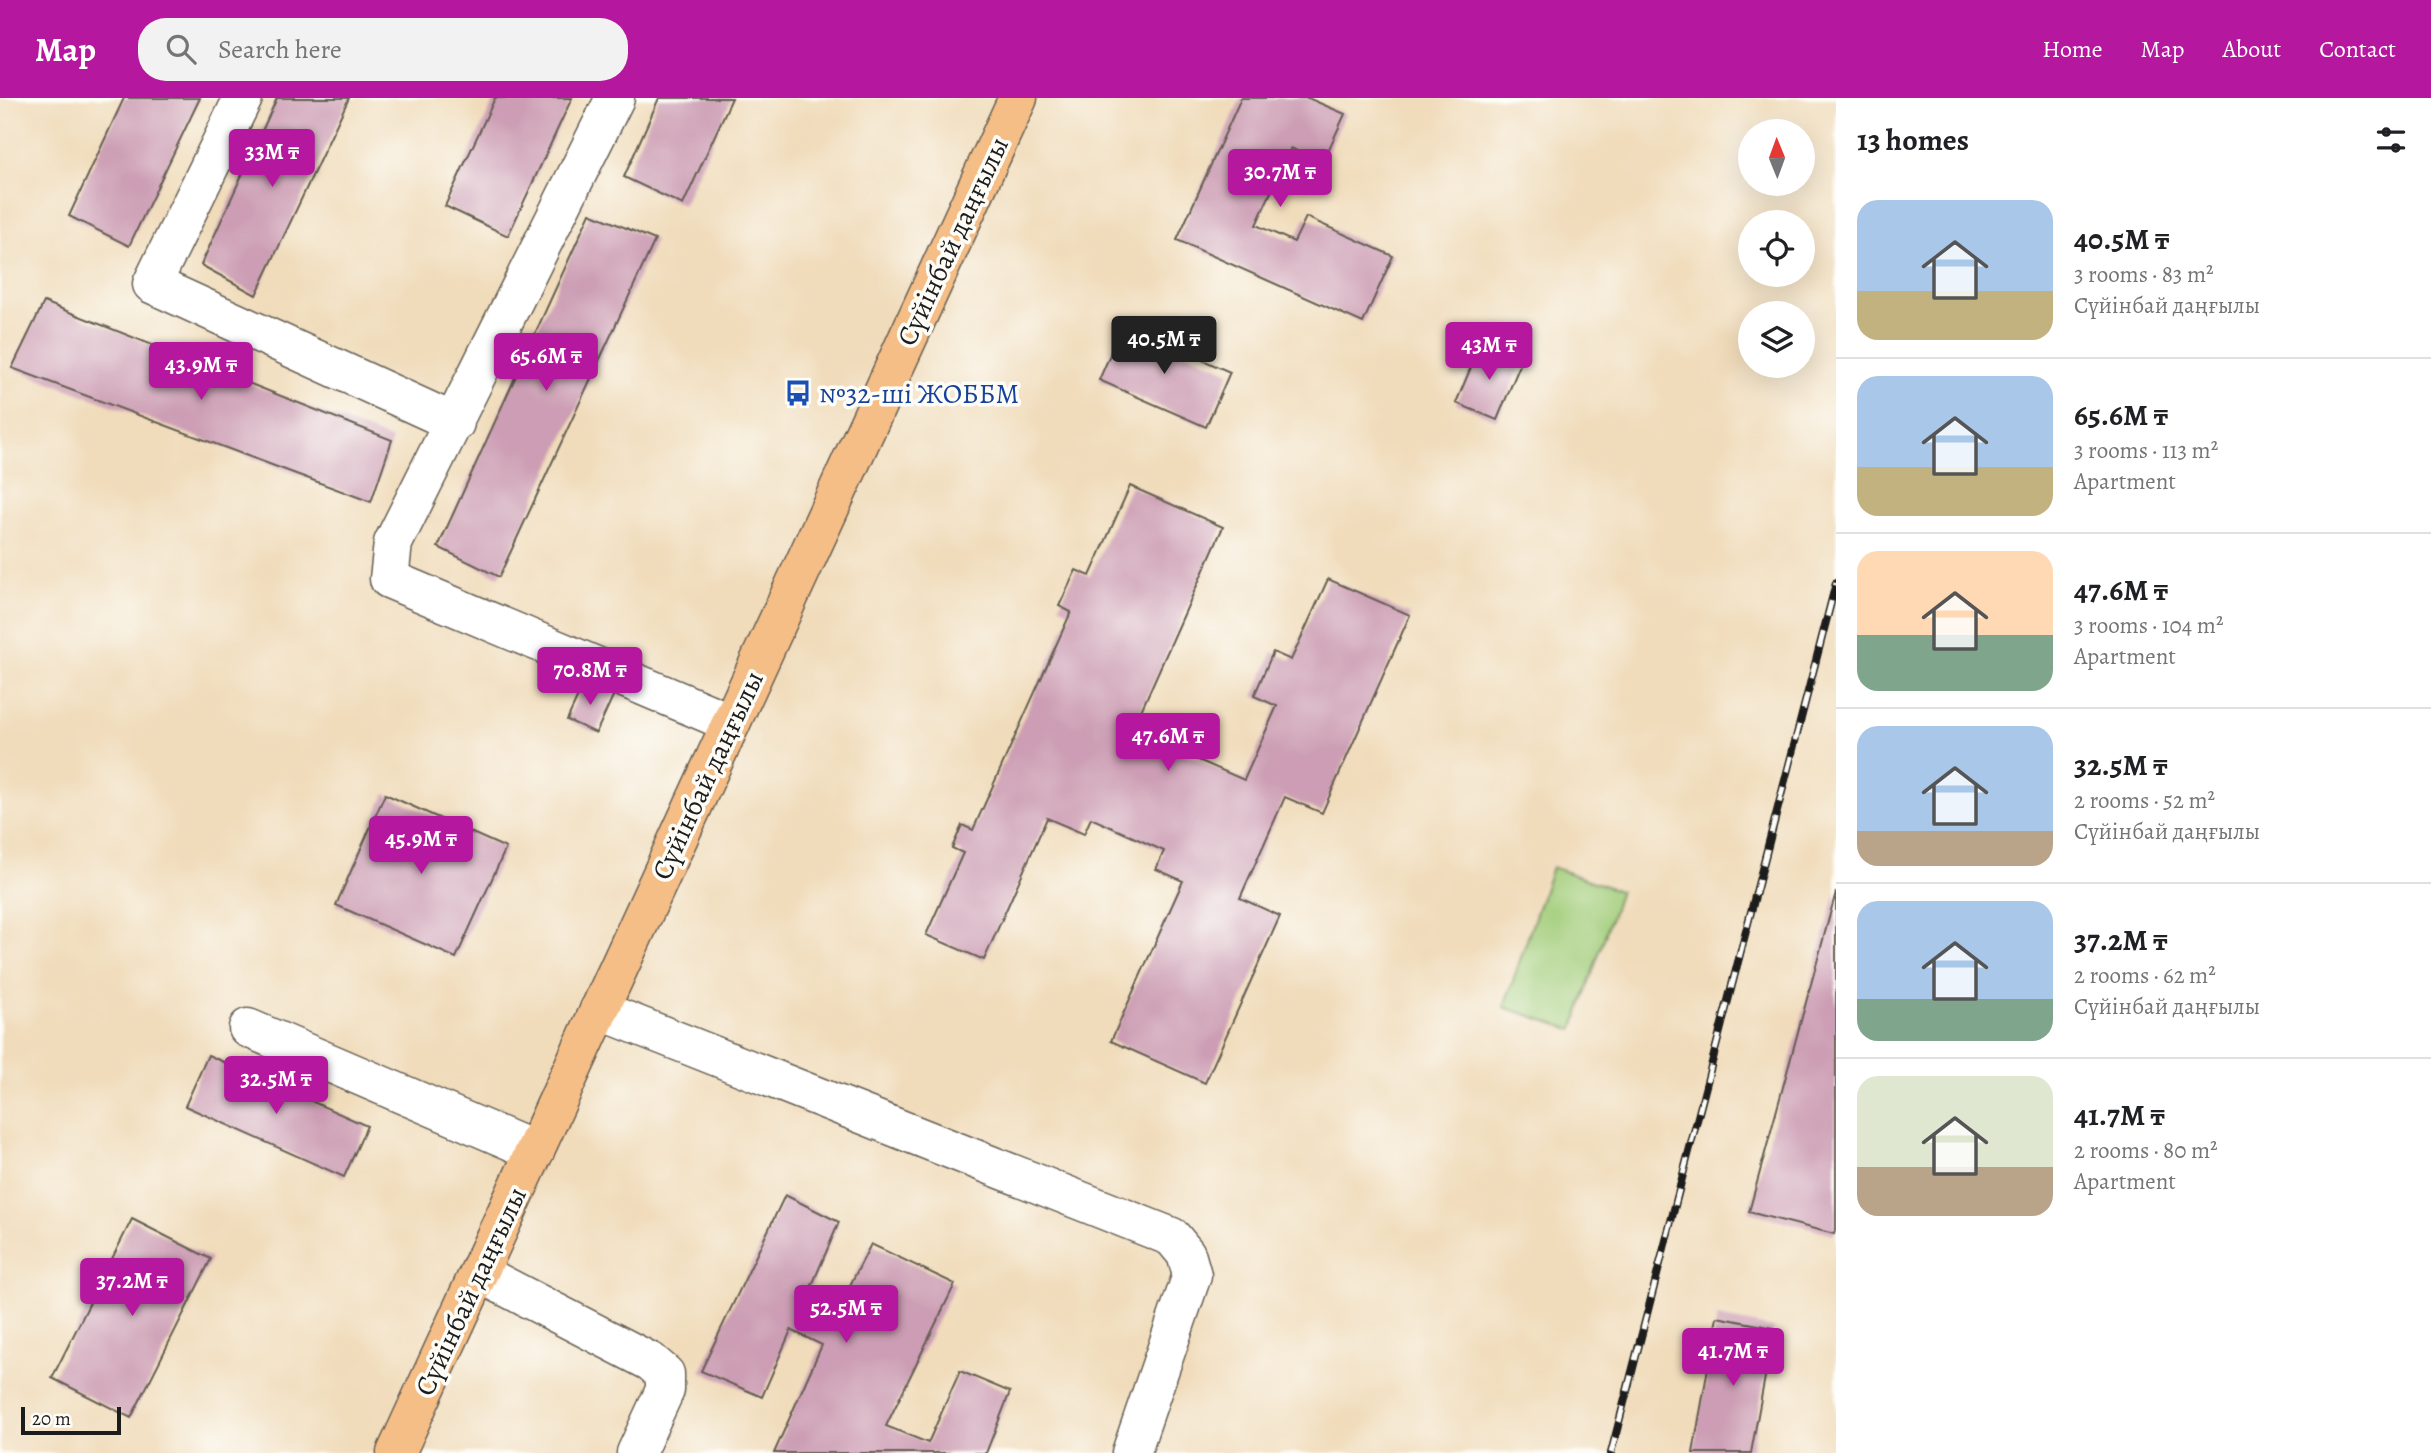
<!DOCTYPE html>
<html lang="en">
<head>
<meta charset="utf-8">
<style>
	body { margin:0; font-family:Alegreya,serif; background:#f2f2f2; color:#202124; height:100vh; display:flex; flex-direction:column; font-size:26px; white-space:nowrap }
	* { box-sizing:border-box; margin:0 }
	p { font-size:23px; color:#757577 }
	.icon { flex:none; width:38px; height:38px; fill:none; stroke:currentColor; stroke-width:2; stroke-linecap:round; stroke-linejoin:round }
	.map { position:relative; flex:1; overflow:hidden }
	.panel { display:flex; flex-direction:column; background:#fff; width:595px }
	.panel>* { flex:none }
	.needle { width:46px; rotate:359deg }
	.tools { position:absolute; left:1738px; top:21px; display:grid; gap:14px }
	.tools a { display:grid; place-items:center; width:77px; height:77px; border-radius:50%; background:#fff; box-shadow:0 7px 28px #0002; font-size:35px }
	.scale { position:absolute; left:21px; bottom:18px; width:100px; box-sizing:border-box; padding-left:7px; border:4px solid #1c1c1c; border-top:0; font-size:19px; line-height:24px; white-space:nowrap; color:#1c1c1c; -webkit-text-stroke:5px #fdfcf7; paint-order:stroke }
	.price { position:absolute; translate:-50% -60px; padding:0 16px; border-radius:7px; background:#b5179e; color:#fff; font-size:23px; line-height:46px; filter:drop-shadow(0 2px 4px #0008) }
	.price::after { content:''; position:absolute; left:50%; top:42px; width:21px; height:16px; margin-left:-10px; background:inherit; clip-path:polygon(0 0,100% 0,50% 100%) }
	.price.on { background:#222; color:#fff }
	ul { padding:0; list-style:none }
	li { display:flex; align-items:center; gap:21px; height:175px; padding:0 21px }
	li+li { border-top:2px solid #e0e0e0 }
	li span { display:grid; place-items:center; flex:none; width:196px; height:140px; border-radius:21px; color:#555 }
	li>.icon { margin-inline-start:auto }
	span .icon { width:84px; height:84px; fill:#fffc; stroke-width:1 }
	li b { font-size:30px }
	h2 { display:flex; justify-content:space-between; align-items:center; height:84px; padding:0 21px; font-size:30px }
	header { display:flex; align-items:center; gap:42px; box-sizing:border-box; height:98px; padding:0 35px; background:#b5179e; color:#fff }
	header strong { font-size:33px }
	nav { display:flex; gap:38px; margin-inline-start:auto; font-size:24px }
	.search { width:490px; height:63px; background:#f2f2f2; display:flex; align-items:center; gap:18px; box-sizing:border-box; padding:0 24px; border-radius:28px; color:#757577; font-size:26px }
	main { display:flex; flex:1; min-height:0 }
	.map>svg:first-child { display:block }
	.green { fill:#a0cc78; stroke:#5e744a; stroke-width:2 }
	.building { fill:#cc9db4 }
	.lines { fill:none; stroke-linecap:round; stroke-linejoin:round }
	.minor-casing { stroke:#665f53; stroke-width:41 }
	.major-casing { stroke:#665f53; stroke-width:41 }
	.minor { stroke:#fff; stroke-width:38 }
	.major { stroke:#f6be87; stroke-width:38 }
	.rail-casing { stroke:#1c1c1c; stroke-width:8 }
	.rail { stroke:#fdfcf7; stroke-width:5; stroke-dasharray:16; stroke-linecap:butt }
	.labels { text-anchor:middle; stroke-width:7; stroke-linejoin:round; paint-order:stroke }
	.street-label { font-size:28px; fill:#1c1c1c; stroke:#fdfcf7 }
	.transit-label { font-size:28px; fill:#164399; stroke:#fdfcf7; text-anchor:start }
</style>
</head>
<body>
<header>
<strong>Map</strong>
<div class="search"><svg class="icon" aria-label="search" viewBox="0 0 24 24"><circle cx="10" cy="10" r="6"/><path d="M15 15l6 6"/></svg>Search here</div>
<nav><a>Home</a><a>Map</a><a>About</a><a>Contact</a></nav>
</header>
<main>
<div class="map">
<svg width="1836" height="1355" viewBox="0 0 1836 1355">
	<rect width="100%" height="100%" fill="#fdfcf7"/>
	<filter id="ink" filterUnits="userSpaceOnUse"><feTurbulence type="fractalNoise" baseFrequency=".0143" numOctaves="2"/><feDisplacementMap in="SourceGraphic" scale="14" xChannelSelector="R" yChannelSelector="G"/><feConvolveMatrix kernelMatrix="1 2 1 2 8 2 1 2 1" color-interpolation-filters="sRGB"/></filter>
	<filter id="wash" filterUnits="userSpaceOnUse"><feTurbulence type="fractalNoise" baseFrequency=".00686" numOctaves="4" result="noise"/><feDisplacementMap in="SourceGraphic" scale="28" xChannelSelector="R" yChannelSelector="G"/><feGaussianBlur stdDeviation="1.57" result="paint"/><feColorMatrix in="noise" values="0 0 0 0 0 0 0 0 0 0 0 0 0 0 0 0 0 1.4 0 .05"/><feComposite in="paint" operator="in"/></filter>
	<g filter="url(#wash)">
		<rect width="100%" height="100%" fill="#f0dbba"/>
		<path class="green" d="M1552 769 1620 793 1573 932 1504 909Z"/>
		<g id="blocks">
			<path class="building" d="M124 0H200L129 148 69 118Z
				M277 0H349L256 197 201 167Z
				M495 0H572L508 138 445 108Z
				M659 0H732L683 107 624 79Z
				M1241 0H1308L1345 16 1323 64 1291 50 1256 127 1294 144 1306 119 1393 158 1363 225 1177 142Z
				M590 115 655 142 499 479 438 449Z
				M44 204 392 342 371 404 12 270Z
				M1123 227 1230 274 1206 329 1099 282Z
				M1481 245 1522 262 1497 322 1456 305Z
				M1130 388 1223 429 1132 633 1244 682 1277 608 1254 598 1273 554 1291 562 1328 481 1410 517 1322 715 1285 699 1240 800 1280 818 1205 985 1111 943 1183 783 1156 771 1164 753 1091 720 1084 736 1047 720 984 862 926 837 963 755 952 750 962 727 973 732 1071 514 1059 508 1076 472 1090 478Z
				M585 583 614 596 596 635 567 622Z
				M385 696 506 750 456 860 336 807Z
				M1836 794V1130L1834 1136 1749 1114Z
				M208 957 367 1028 344 1079 185 1008Z
				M785 1097 839 1124 810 1192 842 1203 871 1146 955 1186 886 1328 928 1345 960 1273 1010 1294 986 1355H774L822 1247 791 1232 762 1299 701 1273Z
				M132 1121 211 1161 131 1320 52 1280Z
				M1717 1219 1774 1230 1751 1355H1693Z"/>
		</g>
	</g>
	<g filter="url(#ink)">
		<use href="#blocks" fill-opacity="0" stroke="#665f53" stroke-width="2"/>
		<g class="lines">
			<g class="minor-casing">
				<path id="minor" d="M243 0 152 186 455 325
					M615 0 393 445 389 481 731 625
					M599 912 1172 1139 1186 1156 1192 1177 1131 1355
					M248 930 535 1053
					M479 1175 651 1264 665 1276V1292L636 1355"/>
			</g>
			<g class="major-casing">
				<path id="major" d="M396 1355 1018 0"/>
			</g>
			<use href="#minor" class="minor"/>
			<use href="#major" class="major"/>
			<g class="rail-casing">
				<path id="rail" d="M1611 1355 1836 485"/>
			</g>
			<use href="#rail" class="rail"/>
		</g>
	</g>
	<defs>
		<g id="bus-bare" transform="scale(2.1)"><path d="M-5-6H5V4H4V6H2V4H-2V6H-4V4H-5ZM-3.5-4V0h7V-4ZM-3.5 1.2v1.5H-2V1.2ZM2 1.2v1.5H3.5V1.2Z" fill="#1a4fb4" stroke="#fdfcf7" stroke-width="2.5" paint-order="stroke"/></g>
	</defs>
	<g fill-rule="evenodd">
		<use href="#bus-bare" x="798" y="295"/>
	</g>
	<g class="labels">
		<g class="street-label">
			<text transform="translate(952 143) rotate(-65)" y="10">Сүйінбай даңғылы</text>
			<text transform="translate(707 677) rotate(-65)" y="10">Сүйінбай даңғылы</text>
			<text transform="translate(470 1193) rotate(-65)" y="10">Сүйінбай даңғылы</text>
		</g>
		<g class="transit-label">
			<text x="819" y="305">№32-ші ЖОББМ</text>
		</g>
	</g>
</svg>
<div class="tools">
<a><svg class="needle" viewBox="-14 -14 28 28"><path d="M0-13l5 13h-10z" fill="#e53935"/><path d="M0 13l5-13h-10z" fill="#757577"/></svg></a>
<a><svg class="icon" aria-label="locate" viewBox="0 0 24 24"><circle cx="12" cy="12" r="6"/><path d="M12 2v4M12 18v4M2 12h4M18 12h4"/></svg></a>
<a><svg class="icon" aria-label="layers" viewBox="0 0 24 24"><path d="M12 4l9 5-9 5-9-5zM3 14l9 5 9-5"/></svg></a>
</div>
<div class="scale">20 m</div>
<b class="price" style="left:272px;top:91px">33M ₸</b>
<b class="price" style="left:1280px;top:111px">30.7M ₸</b>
<b class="price on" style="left:1164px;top:278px">40.5M ₸</b>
<b class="price" style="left:1489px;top:284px">43M ₸</b>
<b class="price" style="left:546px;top:295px">65.6M ₸</b>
<b class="price" style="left:201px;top:304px">43.9M ₸</b>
<b class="price" style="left:590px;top:609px">70.8M ₸</b>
<b class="price" style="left:1168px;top:675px">47.6M ₸</b>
<b class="price" style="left:421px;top:778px">45.9M ₸</b>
<b class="price" style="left:276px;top:1018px">32.5M ₸</b>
<b class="price" style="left:132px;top:1220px">37.2M ₸</b>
<b class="price" style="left:846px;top:1247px">52.5M ₸</b>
<b class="price" style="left:1733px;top:1290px">41.7M ₸</b>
</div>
<section class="panel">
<h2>13 homes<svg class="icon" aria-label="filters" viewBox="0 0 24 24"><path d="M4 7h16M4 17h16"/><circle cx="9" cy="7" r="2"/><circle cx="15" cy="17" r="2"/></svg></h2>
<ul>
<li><span style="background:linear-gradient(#a9c7e8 65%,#c2b280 0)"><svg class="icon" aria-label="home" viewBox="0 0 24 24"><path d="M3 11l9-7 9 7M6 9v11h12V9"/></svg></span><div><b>40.5M ₸</b><p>3 rooms · 83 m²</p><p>Сүйінбай даңғылы</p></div></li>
<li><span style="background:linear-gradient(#a9c7e8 65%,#c2b280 0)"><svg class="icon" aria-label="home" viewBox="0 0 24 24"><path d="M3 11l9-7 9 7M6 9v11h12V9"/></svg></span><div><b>65.6M ₸</b><p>3 rooms · 113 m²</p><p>Apartment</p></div></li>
<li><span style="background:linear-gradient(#ffd9b3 60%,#7fa58c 0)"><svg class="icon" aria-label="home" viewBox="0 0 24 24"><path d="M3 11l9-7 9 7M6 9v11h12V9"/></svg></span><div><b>47.6M ₸</b><p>3 rooms · 104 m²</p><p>Apartment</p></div></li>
<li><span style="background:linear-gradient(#a9c7e8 75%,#b9a48a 0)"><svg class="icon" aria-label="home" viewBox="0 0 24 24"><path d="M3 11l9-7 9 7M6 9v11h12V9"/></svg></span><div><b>32.5M ₸</b><p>2 rooms · 52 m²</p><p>Сүйінбай даңғылы</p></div></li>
<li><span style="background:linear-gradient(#a9c7e8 70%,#7fa58c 0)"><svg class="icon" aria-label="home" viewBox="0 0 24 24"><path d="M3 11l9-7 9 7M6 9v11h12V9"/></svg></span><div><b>37.2M ₸</b><p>2 rooms · 62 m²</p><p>Сүйінбай даңғылы</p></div></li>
<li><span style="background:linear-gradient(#dfe7d0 65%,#b9a48a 0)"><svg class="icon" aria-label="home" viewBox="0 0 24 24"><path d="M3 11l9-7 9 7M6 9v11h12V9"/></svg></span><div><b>41.7M ₸</b><p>2 rooms · 80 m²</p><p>Apartment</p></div></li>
</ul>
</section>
</main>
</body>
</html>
